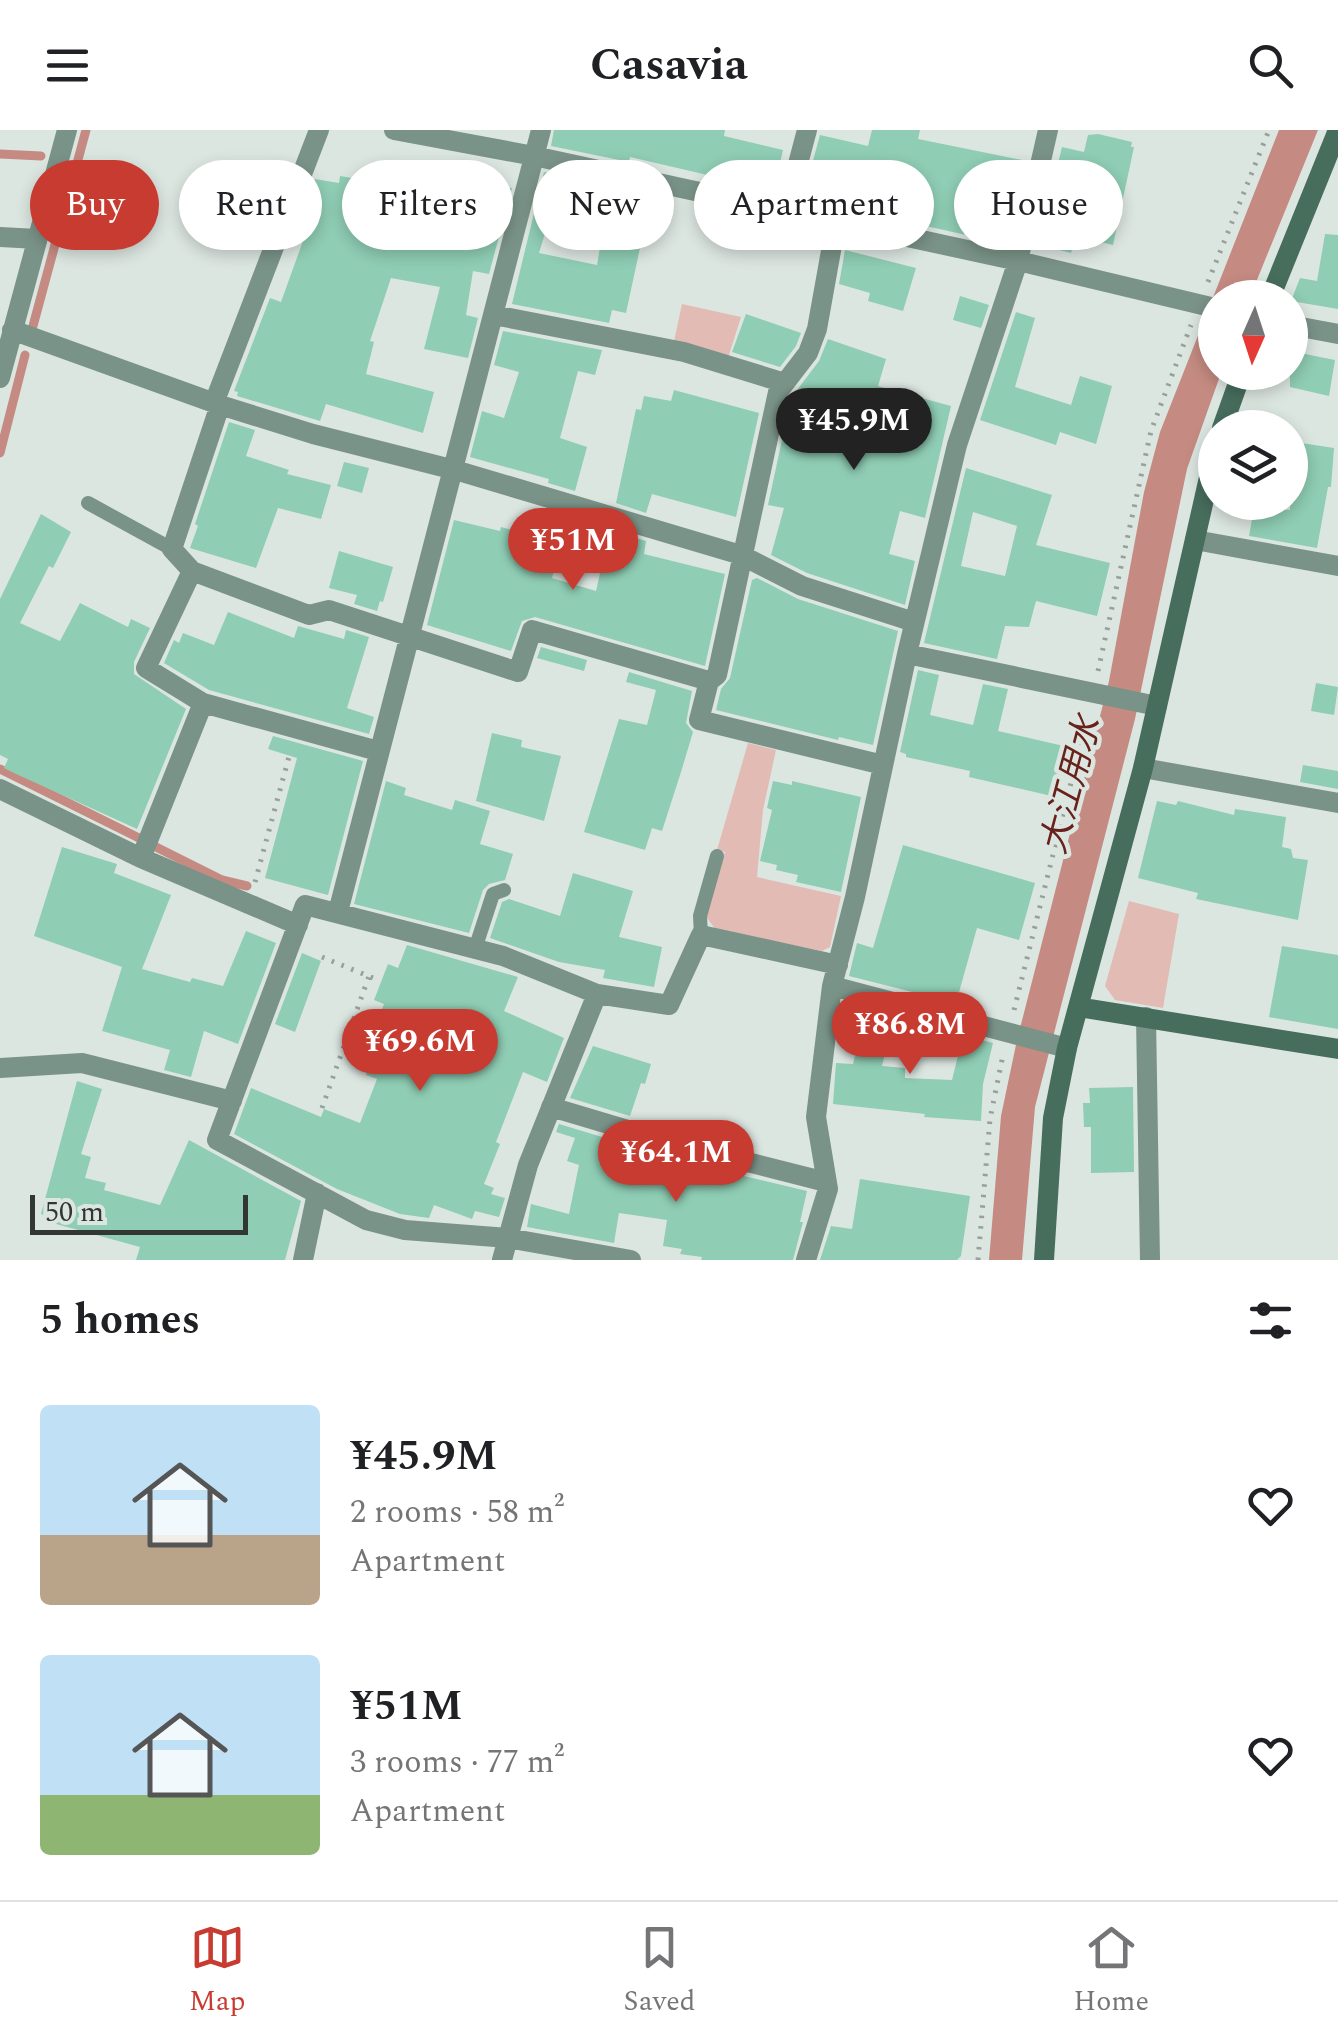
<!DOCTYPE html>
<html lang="en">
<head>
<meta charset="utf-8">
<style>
	body { margin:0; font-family:Spectral,"Noto Sans JP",serif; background:#f6f6f6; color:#202124; height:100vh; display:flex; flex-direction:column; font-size:38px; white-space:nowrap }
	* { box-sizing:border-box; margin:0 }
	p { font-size:32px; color:#757577 }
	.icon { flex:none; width:55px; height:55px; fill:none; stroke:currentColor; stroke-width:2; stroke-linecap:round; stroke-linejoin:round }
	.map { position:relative; height:1130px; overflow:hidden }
	.drawer { display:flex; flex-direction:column; background:#fff; flex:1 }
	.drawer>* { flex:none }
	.top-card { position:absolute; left:30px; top:30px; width:1280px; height:90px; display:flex; gap:20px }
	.needle { width:65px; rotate:183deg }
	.tools { position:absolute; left:1198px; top:150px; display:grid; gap:20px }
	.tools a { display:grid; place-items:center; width:110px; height:110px; border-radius:50%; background:#fff; box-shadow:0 5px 15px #0003; font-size:50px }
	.scale { position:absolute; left:30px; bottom:25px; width:218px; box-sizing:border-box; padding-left:10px; border:5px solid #323634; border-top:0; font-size:28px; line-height:35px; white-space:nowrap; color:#323634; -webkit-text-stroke:8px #dce6e1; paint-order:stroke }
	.price { position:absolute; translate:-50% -85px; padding:0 22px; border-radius:35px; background:#c83b31; color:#fff; font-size:32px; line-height:65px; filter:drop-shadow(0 2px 5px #0008) }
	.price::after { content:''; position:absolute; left:50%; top:60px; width:30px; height:22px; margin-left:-15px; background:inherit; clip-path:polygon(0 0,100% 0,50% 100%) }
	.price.active { background:#222; color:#fff }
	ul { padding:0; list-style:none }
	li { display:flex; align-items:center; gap:30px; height:250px; padding:0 40px }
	li span { display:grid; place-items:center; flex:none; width:280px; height:200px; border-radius:10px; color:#555 }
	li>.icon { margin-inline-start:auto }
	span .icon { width:120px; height:120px; fill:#fffc; stroke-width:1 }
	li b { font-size:42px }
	h2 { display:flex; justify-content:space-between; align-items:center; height:120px; padding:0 40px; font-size:42px }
	.tag { padding:0 35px; border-radius:45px; background:#fff; box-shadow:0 5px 15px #0003; font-size:35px; line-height:90px }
	.tag.active { background:#c83b31; color:#fff }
	header { display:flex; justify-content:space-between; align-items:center; height:130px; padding:0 40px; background:#fff; font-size:45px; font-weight:700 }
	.dock { display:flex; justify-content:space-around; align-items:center; height:140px; border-top:2px solid #e0e0e0; background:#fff; font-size:28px; color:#757577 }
	.dock a { display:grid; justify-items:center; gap:5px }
	.dock .active { color:#c83b31 }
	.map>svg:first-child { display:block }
	.green { fill:#e2bbb5 }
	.water { fill:#c58b82 }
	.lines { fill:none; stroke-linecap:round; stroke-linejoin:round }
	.stream { stroke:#c58b82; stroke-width:9 }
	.building { fill:#8fcdb4; fill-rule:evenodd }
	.path { stroke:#98a09c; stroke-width:5; stroke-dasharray:2.5 8; stroke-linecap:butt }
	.lane { stroke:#7a9388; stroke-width:14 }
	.street { stroke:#7a9388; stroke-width:20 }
	.secondary { stroke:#476d5d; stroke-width:20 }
	.labels { text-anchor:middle; stroke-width:9; stroke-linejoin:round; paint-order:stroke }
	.water-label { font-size:35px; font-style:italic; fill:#68211b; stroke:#dce6e1 }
</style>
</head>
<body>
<header><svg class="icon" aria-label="menu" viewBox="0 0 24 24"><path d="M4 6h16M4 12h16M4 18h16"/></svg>Casavia<svg class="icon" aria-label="search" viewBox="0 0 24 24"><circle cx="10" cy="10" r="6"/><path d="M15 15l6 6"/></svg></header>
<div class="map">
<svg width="1338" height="1130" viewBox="0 0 1338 1130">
	<rect width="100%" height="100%" fill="#dce6e1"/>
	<path class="green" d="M682 174 741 187 728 228 673 216Z
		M748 613 776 620 763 680 757 747 841 766 830 817 822 821 715 799 705 785 725 722 717 720Z
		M1129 771 1179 784 1163 878 1115 870 1105 856Z"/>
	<path class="water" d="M1279 0H1318L1250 167 1215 168V242L1221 243 1187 339 1135 589 1035 977 1022 1130H989L1001 986 1017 910 1109 551 1144 362 1160 302Z"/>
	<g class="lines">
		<path class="stream" d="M0 24 41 26
			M33 196 86 0
			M0 323 25 225
			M0 639 139 708
			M154 716 222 750 247 756"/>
	</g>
	<path class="building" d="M554 0H725L724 6 783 20 775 55 730 45 729 50 630 27 629 32 551 16Z
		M872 0H920L918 9 1027 31 1009 107 1004 106 1002 113 917 94 919 86 841 69 843 60 825 56 826 49 809 45 820 5 868 16Z
		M1098 4 1132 12 1131 17H1134L1113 115 1076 106 1071 123 1036 114 1054 37 1057 38 1062 17 1084 22 1088 5Z
		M544 42 623 59 617 90 553 77 539 123 597 135 604 95 643 104 626 183 612 180 609 193 512 174Z
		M340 46 370 51 371 46 411 53V49L444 54 445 49 512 58 489 144 473 141 466 185 478 188 468 228 424 219 440 157 391 148 370 211 374 212 366 244 434 262 423 303 326 274 320 291 237 266 238 262 234 261 270 168 281 172 312 86 305 85 315 49 339 53Z
		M227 51 258 58 256 64 265 67 259 98 232 92 234 85 220 82Z
		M1325 104 1338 105V179L1291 171 1300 148 1317 151Z
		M845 120 916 138 903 181 868 171 870 163 839 154Z
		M960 166 989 175 981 198 953 190Z
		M1016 182 1035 188 1015 257 1071 275 1080 246 1112 256 1096 314 1060 302 1056 315 980 290Z
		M746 184 801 203 796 216 780 237 732 222Z
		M503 201 602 220 595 245 578 241 560 308 587 317 575 361 548 353 549 349 470 327 482 281 504 288 519 242 494 235Z
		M828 209 886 229 878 256 951 276 925 388 900 381 889 424 915 431 905 475 807 443 771 425 784 378 768 375 791 268 819 231Z
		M1300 223 1335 230 1329 266 1290 257V229L1298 230Z
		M674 260 759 283 736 387 652 364 646 383 616 373 636 279 641 280 644 266 671 271Z
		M229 292 255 300 246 326 289 340 287 344 331 355 321 389 278 378 256 438 190 418 198 396 195 394Z
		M1295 312 1334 318 1331 357H1328L1317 418 1249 406 1254 378 1290 380V345Z
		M344 332 369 338 362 363 337 356Z
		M966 338 1052 365 1036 415 1110 433 1097 486 1036 471 1029 497 1005 496 997 529 924 513ZM973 382 1017 396 1005 446 961 436Z
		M41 384 71 402 53 438 49 436 20 493 60 511 80 473 128 497 131 489 150 498 134 532V544L186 579 137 699 14 643 4 638 8 629 0 625V469Z
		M454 390 500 401 501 397 561 413 552 448 596 461 610 400 646 411 644 424 725 444 705 536 535 487 522 491 511 521 427 495Z
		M339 421 393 437 383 472 380 471 377 481 354 474 357 465 329 458Z
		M757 448 798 469 898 501 873 615 839 607 838 610 716 580 721 559 730 548 752 450Z
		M228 482 294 508 298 496 344 509 346 500 369 507 347 578 374 587 369 604 209 560 164 533 174 510 179 513 183 503 214 515Z
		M541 517 587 530 584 541 537 528Z
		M918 540 939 545 930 585 973 595 983 554 1008 559 998 601 1068 617 1056 667 969 647 970 641 906 627V624L900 622Z
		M629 542 692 561 686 593 693 602 681 642 662 701 652 698 645 720 584 702 619 589 647 595 656 560 626 552Z
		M1316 553 1338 557 1334 585 1311 581Z
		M492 603 522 610 521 617 561 626 544 691 476 671Z
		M273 606 363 631 328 765 265 748 297 628 268 619Z
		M1303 635 1338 641V659L1300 652Z
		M386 651 406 658 404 665 452 680 455 670 490 681 480 714 513 724 505 750 489 754 483 760 469 803 354 774Z
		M773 651 792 655V651L861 667 841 762 796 752 798 745 776 740 777 735 760 731 772 680 767 678Z
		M1157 671 1176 675 1178 671 1234 685 1235 679 1286 687 1282 717 1291 719 1293 728 1308 730 1298 790 1196 769 1198 763 1138 748Z
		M903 715 1035 753 1019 810 977 798 956 873 849 846 857 813 873 818Z
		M62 717 117 734 114 743 171 765 142 839 190 852 192 848 223 856 246 801 276 813 238 914 204 901 191 947 164 940 170 920 102 901 122 837 34 806Z
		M573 743 633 761 619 807 662 817 654 857 603 848 605 840 559 832 490 808 502 772 509 769 560 786Z
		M407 815 518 847 504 881 564 908 547 952 523 942 496 1012 500 1014 484 1054 494 1058 491 1064 505 1068 499 1087 475 1081 472 1089 434 1075 429 1088 400 1084 337 1059 234 1004 251 958 321 987 324 979 360 993 377 949 366 945 385 898 376 895 384 874 374 870 388 834 398 838Z
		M1282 816 1338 825V899L1269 887Z
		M302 823 321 831 295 902 275 894Z
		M848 874 894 887 882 936 905 938V948L952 950 963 905 993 913 983 954 981 991 924 987 925 984 833 974 836 933 853 934 864 887 846 882Z
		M593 916 651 934 645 954 641 953 630 986 570 968Z
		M77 951 102 959 81 1024 91 1027 85 1048 106 1053 104 1060 160 1075 189 1010 301 1071 285 1130H136L140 1117 49 1092 50 1087 41 1084Z
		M1133 957 1134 1042 1091 1043V997H1084L1083 973H1090L1089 958Z
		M559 994 622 1013 620 1022 630 1026 628 1032 696 1042 697 1035 807 1061 800 1092H803L793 1130H701L702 1127 680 1124 682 1119 663 1116 667 1090 619 1083 614 1113 527 1097 531 1074 569 1084 579 1035 567 1031 575 1008 556 1002Z
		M860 1049 970 1066 961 1126 957 1130H820L831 1096 852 1099Z"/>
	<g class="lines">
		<path class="path" d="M1208 152 1269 0
			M1098 541 1151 301 1191 195
			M255 752 290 623
			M322 827 378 850
			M1014 880 1088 585
			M322 978 369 846
			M978 1130 990 989 1003 925"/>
		<path class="lane" d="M88 373 172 419
			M701 805 700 786 717 726
			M475 819 493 764 504 760"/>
		<path class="street" d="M394 0 534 26 1018 131 1215 178
			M785 83 807 0
			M0 107 37 109
			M494 185 684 222 785 253
			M1290 195 1338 204
			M12 200 220 275 313 304 455 340 741 425 802 456 914 492
			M0 248 67 0
			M214 273 319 0
			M220 275 172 419 192 441 309 485 329 480 518 542 532 500 709 551 699 590 883 635
			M1195 410 1338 436
			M192 441 146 538 203 573 378 621
			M907 524 1157 576
			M709 551 717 545 778 262 808 223 817 199 836 93
			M1143 638 1338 673
			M0 659 141 728 298 795
			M141 728 203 573
			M338 782 541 0
			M832 856 1067 918
			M1146 887 1150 1130
			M0 938 82 933 232 971
			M551 977 665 1011 826 1052
			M303 1130 317 1063
			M502 1130 528 1035 597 864
			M631 1130 508 1108 405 1100 366 1090 217 1010 305 775 503 826 597 864 669 875 701 805 838 835
			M806 1130 828 1059 816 987 832 856 855 767 907 524 957 315 1018 131 1048 0"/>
		<path class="secondary" d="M1270 168 1338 0
			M1222 298 1242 242
			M1078 877 1338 919
			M1044 1130 1053 988 1067 918 1143 638 1215 321"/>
	</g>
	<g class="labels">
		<g class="water-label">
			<text transform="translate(1070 655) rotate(-75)" y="12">大江用水</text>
		</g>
	</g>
</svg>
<div class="tools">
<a><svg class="needle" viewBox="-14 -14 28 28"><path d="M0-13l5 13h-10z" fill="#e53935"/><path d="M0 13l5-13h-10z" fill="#757577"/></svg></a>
<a><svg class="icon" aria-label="layers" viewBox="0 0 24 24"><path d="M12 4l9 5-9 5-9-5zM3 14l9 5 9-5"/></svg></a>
</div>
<div class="scale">50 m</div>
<b class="price active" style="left:854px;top:343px">¥45.9M</b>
<b class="price" style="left:573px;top:463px">¥51M</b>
<b class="price" style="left:910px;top:947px">¥86.8M</b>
<b class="price" style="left:420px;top:964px">¥69.6M</b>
<b class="price" style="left:676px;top:1075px">¥64.1M</b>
<div class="top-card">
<a class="tag active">Buy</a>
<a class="tag">Rent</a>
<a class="tag">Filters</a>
<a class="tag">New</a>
<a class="tag">Apartment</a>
<a class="tag">House</a>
</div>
</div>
<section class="drawer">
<h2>5 homes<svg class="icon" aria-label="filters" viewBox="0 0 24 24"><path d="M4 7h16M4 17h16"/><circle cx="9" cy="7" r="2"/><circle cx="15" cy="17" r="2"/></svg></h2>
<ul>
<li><span style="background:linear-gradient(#bfe0f5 65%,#b9a48a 0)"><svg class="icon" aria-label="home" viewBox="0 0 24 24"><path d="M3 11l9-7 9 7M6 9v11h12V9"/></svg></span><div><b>¥45.9M</b><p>2 rooms · 58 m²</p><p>Apartment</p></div><svg class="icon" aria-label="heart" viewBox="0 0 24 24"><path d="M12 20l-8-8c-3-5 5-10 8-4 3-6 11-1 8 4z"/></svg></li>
<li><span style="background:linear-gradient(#bfe0f5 70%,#8fb573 0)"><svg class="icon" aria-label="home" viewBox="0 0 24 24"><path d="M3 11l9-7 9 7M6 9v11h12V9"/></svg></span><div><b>¥51M</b><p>3 rooms · 77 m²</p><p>Apartment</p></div><svg class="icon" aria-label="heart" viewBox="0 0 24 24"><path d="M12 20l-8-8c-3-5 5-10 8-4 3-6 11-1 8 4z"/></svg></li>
</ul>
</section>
<nav class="dock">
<a class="active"><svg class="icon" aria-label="map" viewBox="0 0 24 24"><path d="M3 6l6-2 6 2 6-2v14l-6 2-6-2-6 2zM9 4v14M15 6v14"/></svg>Map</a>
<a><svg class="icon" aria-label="saved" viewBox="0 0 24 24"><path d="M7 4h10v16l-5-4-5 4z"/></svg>Saved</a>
<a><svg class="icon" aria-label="home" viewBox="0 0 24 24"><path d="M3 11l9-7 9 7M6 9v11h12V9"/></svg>Home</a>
</nav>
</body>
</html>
